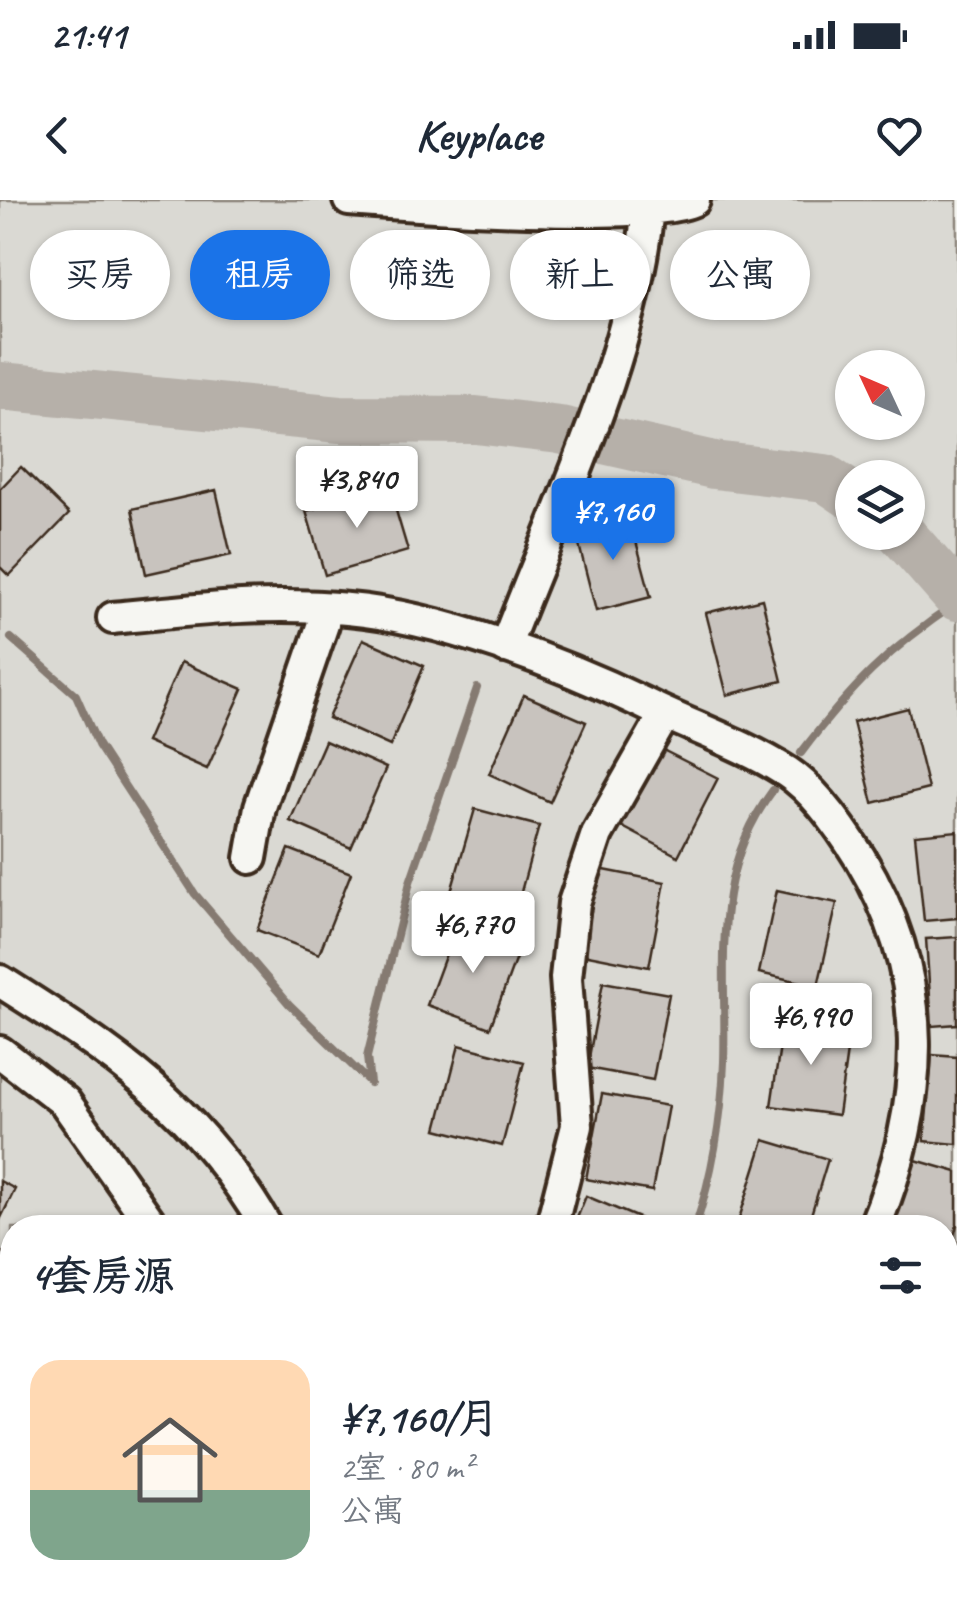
<!DOCTYPE html>
<html lang="zh">
<head>
<meta charset="utf-8">
<style>
	body { margin:0; font-family:Caveat,"LXGW WenKai TC",sans-serif; background:#f2f2f3; color:#1f2937; height:100vh; display:flex; flex-direction:column; font-size:38px; white-space:nowrap }
	* { box-sizing:border-box; margin:0 }
	p { font-size:32px; color:#747a83 }
	.icon { flex:none; width:55px; height:55px; fill:none; stroke:currentColor; stroke-width:2; stroke-linecap:round; stroke-linejoin:round }
	.map { position:relative; flex:1; overflow:hidden }
	.details { position:absolute; left:0px; top:1015px; width:958px; height:392px; display:flex; flex-direction:column; background:#fff; border-radius:40px 40px 0 0; box-shadow:0 2px 8px #0004 }
	.details>* { flex:none }
	.guide { position:absolute; left:30px; top:30px; width:898px; height:90px; display:flex; gap:20px }
	.needle { width:65px; rotate:314deg }
	.controls { position:absolute; left:835px; top:150px; display:grid; gap:20px }
	.controls a { display:grid; place-items:center; width:90px; height:90px; border-radius:50%; background:#fff; box-shadow:0 2px 8px #0004; font-size:50px }
	.price { position:absolute; translate:-50% -85px; padding:0 22px; border-radius:10px; background:#fff; color:#222; font-size:32px; line-height:65px; filter:drop-shadow(0 2px 5px #0008) }
	.price::after { content:''; position:absolute; left:50%; top:60px; width:30px; height:22px; margin-left:-15px; background:inherit; clip-path:polygon(0 0,100% 0,50% 100%) }
	.price.selected { background:#1a73e8; color:#fff }
	ul { padding:0; list-style:none }
	li { display:flex; align-items:center; gap:30px; height:250px; padding:0 30px }
	li span { display:grid; place-items:center; flex:none; width:280px; height:200px; border-radius:30px; color:#555 }
	li>.icon { margin-inline-start:auto }
	span .icon { width:120px; height:120px; fill:#fffc; stroke-width:1 }
	li b { font-size:42px }
	h2 { display:flex; justify-content:space-between; align-items:center; height:120px; padding:0 30px; font-size:42px }
	.pill { padding:0 35px; border-radius:45px; background:#fff; box-shadow:0 2px 8px #0004; font-size:35px; line-height:90px }
	.pill.selected { background:#1a73e8; color:#fff }
	.status { display:flex; justify-content:space-between; align-items:center; height:70px; padding:0 50px; background:#fff; direction:ltr }
	.status svg { height:28px; fill:currentColor }
	header { display:flex; justify-content:space-between; align-items:center; height:130px; padding:0 30px; background:#fff; font-size:45px; font-weight:700 }
	.map>svg:first-child { display:block }
	.green { fill:#dad9d3; stroke:#8a8278; stroke-width:2.5; fill-rule:evenodd }
	.lines { fill:none; stroke-linecap:round; stroke-linejoin:round }
	.stream { stroke:#857a71; stroke-width:8 }
	.canal { stroke:#b6b0a9; stroke-width:28 }
	.river { stroke:#b6b0a9; stroke-width:48 }
	.building { fill:#c8c3be; stroke:#3b2a1e; stroke-width:2.5 }
	.minor-casing { stroke:#3b2a1e; stroke-width:38 }
	.minor { stroke:#f6f6f2; stroke-width:30 }
</style>
</head>
<body>
<div class="status"><b>21:41</b><svg viewBox="0 0 49 12"><path d="M0 12V9h3v3zM5 12V6h3v6zM10 12V3h3v9zM15 12V0h3v12zM26 1h20v11H26zM47 4h2v5h-2z"/></svg></div>
<header><svg class="icon" aria-label="back" viewBox="0 0 24 24"><path d="M15 5l-7 7 7 7"/></svg>Keyplace<svg class="icon" aria-label="heart" viewBox="0 0 24 24"><path d="M12 20l-8-8c-3-5 5-10 8-4 3-6 11-1 8 4z"/></svg></header>
<div class="map">
<svg width="957" height="1406" viewBox="0 0 957 1406">
	<rect width="100%" height="100%" fill="#f6f6f2"/>
	<filter id="ink" filterUnits="userSpaceOnUse"><feTurbulence type="fractalNoise" baseFrequency=".01" numOctaves="2"/><feDisplacementMap in="SourceGraphic" scale="20" xChannelSelector="R" yChannelSelector="G"/><feConvolveMatrix kernelMatrix="1 2 1 2 8 2 1 2 1" color-interpolation-filters="sRGB"/></filter>
	<g filter="url(#ink)">
		<path class="green" d="M0 0H957V1406H0ZM852 168H908V222H852ZM852 278H908V332H852ZM12 1028H945V1395H12Z"/>
		<g class="lines">
			<path class="stream" d="M11 438 76 495 98 545 195 694 289 804 370 883
				M801 553C851 487 888 449 957 403
				M370 883 367 857 410 682 477 488
				M695 1028C712 976 722 916 724 862 727 764 709 676 773 590"/>
			<path class="canal" d="M945 1286 957 1264
				M881 1406 886 1395"/>
			<path class="river" d="M0 186 340 219 476 220 560 230 714 265 825 278 852 296
				M900 332 957 397"/>
		</g>
		<path class="building" d="M21 267 69 314 9 376 0 367V289Z
			M389 287 408 351 325 375 306 311Z
			M216 290 231 355 146 374 132 309Z
			M629 315 651 397 596 411 575 329Z
			M762 399 782 481 727 495 706 413Z
			M363 439 424 466 390 546 328 518Z
			M181 462 243 489 207 569 146 542Z
			M524 495 586 522 550 602 489 574Z
			M908 508 928 589 873 603 853 522Z
			M325 541 386 568 351 648 290 621Z
			M659 548 718 578 678 656 619 625Z
			M475 609 539 626 516 710 451 692Z
			M957 631V718L924 721 915 635Z
			M289 649 351 673 319 754 257 730Z
			M599 669 665 682 649 767 583 754Z
			M777 690 837 703 818 786 759 773Z
			M457 724 520 747 490 828 427 805Z
			M957 737V824L932 826 926 739Z
			M603 782 669 794 653 880 587 868Z
			M784 820 850 830 838 915 771 906Z
			M459 845 524 862 502 946 437 929Z
			M932 855 957 857V944L924 941Z
			M602 894 668 906 652 991 586 979Z
			M764 940 828 959 807 1028H755L738 1022Z
			M912 959 957 972V1025L948 1056 945 1028H892Z
			M0 981 15 989 0 1020Z
			M586 996 648 1022 645 1028H573Z
			M0 1051 12 1057V1162L0 1156Z
			M710 1395H774L768 1406H705Z"/>
		<g class="lines">
			<g class="minor-casing">
				<path id="minor" d="M349 0C410 5 650 22 694 0
					M113 418C191 410 269 401 348 409 440 417 560 463 643 503 689 526 743 544 787 572 816 591 842 629 860 658 932 778 927 900 874 1028
					M505 447C559 306 632 160 648 9
					M251 658 260 607 323 424 320 407
					M0 781C114 853 197 907 267 1028
					M0 852 65 902 154 1028
					M551 1028 577 926 566 778 574 703 597 634 665 514
					M534 1395 552 1406"/>
			</g>
			<use href="#minor" class="minor"/>
		</g>
	</g>
</svg>
<div class="controls">
<a><svg class="needle" viewBox="-14 -14 28 28"><path d="M0-13l5 13h-10z" fill="#e53935"/><path d="M0 13l5-13h-10z" fill="#747a83"/></svg></a>
<a><svg class="icon" aria-label="layers" viewBox="0 0 24 24"><path d="M12 4l9 5-9 5-9-5zM3 14l9 5 9-5"/></svg></a>
</div>
<b class="price" style="left:357px;top:331px">¥3,840</b>
<b class="price selected" style="left:613px;top:363px">¥7,160</b>
<b class="price" style="left:473px;top:776px">¥6,770</b>
<b class="price" style="left:811px;top:868px">¥6,990</b>
<div class="guide">
<a class="pill">买房</a>
<a class="pill selected">租房</a>
<a class="pill">筛选</a>
<a class="pill">新上</a>
<a class="pill">公寓</a>
</div>
<section class="details">
<h2>4套房源<svg class="icon" aria-label="filters" viewBox="0 0 24 24"><path d="M4 7h16M4 17h16"/><circle cx="9" cy="7" r="2"/><circle cx="15" cy="17" r="2"/></svg></h2>
<ul>
<li><span style="background:linear-gradient(#ffd9b3 65%,#7fa58c 0)"><svg class="icon" aria-label="home" viewBox="0 0 24 24"><path d="M3 11l9-7 9 7M6 9v11h12V9"/></svg></span><div><b>¥7,160/月</b><p>2室 · 80 m²</p><p>公寓</p></div></li>
</ul>
</section>
</div>
</body>
</html>
